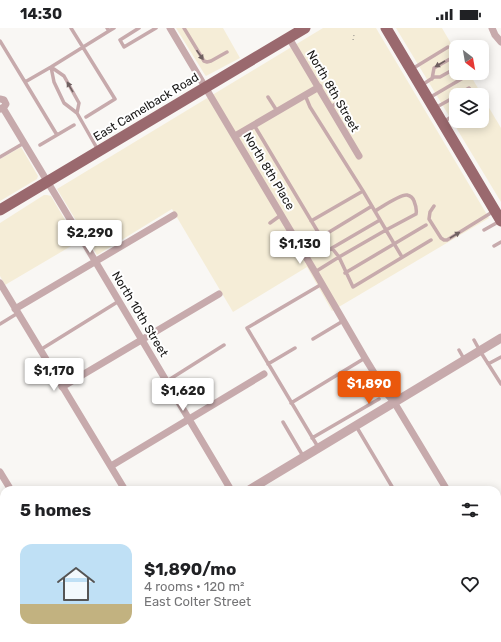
<!DOCTYPE html>
<html lang="en">
<head>
<meta charset="utf-8">
<style>
	body { margin:0; font-family:Rubik,sans-serif; background:#f6f6f6; color:#202124; height:100vh; display:flex; flex-direction:column; font-size:15px; white-space:nowrap }
	* { box-sizing:border-box; margin:0 }
	p { font-size:13px; color:#757577 }
	.icon { flex:none; width:22px; height:22px; fill:none; stroke:currentColor; stroke-width:2; stroke-linecap:round; stroke-linejoin:round }
	.map { position:relative; flex:1; overflow:hidden }
	.side { position:absolute; left:0px; top:458px; width:501px; height:156px; display:flex; flex-direction:column; background:#fff; border-radius:12px 12px 0 0; box-shadow:0 2px 10px #0003 }
	.side>* { flex:none }
	.needle { width:26px; rotate:149deg }
	.fabs { position:absolute; left:449px; top:12px; display:grid; gap:8px }
	.fabs a { display:grid; place-items:center; width:40px; height:40px; border-radius:8px; background:#fff; box-shadow:0 2px 10px #0003; font-size:20px }
	.price { position:absolute; translate:-50% -34px; padding:0 9px; border-radius:4px; background:#fff; color:#222; font-size:13px; line-height:26px; filter:drop-shadow(0 1px 2px #0008) }
	.price::after { content:''; position:absolute; left:50%; top:24px; width:12px; height:9px; margin-left:-6px; background:inherit; clip-path:polygon(0 0,100% 0,50% 100%) }
	.price.active { background:#ea580c; color:#fff }
	ul { padding:0; list-style:none }
	li { display:flex; align-items:center; gap:12px; height:100px; padding:0 20px }
	li+li { border-top:1px solid #e0e0e0 }
	li span { display:grid; place-items:center; flex:none; width:112px; height:80px; border-radius:12px; color:#555 }
	li>.icon { margin-inline-start:auto }
	span .icon { width:48px; height:48px; fill:#fffc; stroke-width:1 }
	li b { font-size:17px }
	h2 { display:flex; justify-content:space-between; align-items:center; height:48px; padding:0 20px; font-size:17px }
	.status { display:flex; justify-content:space-between; align-items:center; height:28px; padding:0 20px; background:#fff; direction:ltr }
	.status svg { height:11px; fill:currentColor }
	.map>svg:first-child { display:block }
	.commercial { fill:#f5edd7 }
	.lines { fill:none; stroke-linecap:round; stroke-linejoin:round }
	.path { stroke:#82807e; stroke-width:1; stroke-dasharray:1 3; stroke-linecap:butt }
	.service { stroke:#c7aaac; stroke-width:3.5 }
	.minor { stroke:#c7aaac; stroke-width:7 }
	.tertiary { stroke:#c7aaac; stroke-width:9 }
	.primary { stroke:#9a696e; stroke-width:11 }
	.oneway { fill:#6f6060 }
	.labels { text-anchor:middle; stroke-width:4; stroke-linejoin:round; paint-order:stroke }
	.street-label { font-size:12px; fill:#171615; stroke:#fff }
</style>
</head>
<body>
<div class="status"><b>14:30</b><svg viewBox="0 0 49 12"><path d="M0 12V9h3v3zM5 12V6h3v6zM10 12V3h3v9zM15 12V0h3v12zM26 1h20v11H26zM47 4h2v5h-2z"/></svg></div>
<div class="map">
<svg width="501" height="614" viewBox="0 0 501 614">
	<rect width="100%" height="100%" fill="#f9f7f4"/>
	<path class="commercial" d="M176 0H223L240 30 206 48 205 47Z
		M323 0H376L489 190 332 283 307 239 233 284 172 181 97 227 57 161Z
		M396 0H442L456 24V45H469L482 67H456V93H482V68L501 100V174Z
		M21 119 38 148 37 151 0 173V131Z
		M44 167H47L51 168 78 214 5 257 0 248V195Z"/>
	<g class="lines">
		<path class="path" d="M353 12 354 7"/>
		<path class="service" d="M71 0 115 71 86 89
			M107 0 109 3 114 0
			M139 0 120 12 124 19 156 0
			M184 0 204 33 207 34 211 33 227 24
			M0 13 25 54
			M51 39 54 54 64 75 77 85 98 122
			M51 39 64 48 79 75 77 85
			M412 41 448 19
			M432 51 434 40 450 31 452 32 456 36
			M422 57 434 49H440L456 40
			M462 64 469 60 474 67
			M305 67 310 79 363 163 386 202 339 229 315 244
			M268 69 277 83
			M429 70 463 50 460 45
			M330 79 341 73
			M435 80 451 71
			M443 94 456 86
			M254 97 321 209
			M57 107 25 54 51 39 109 3
			M40 117 74 97
			M0 129 24 115
			M372 178 321 209 329 222 332 220 339 229 353 259 431 212
			M434 178 430 184 429 191 441 210 444 212H447L494 183
			M375 183C382 179 400 166 407 167 411 168 413 170 414 173 416 178 417 182 416 186L386 202 402 229
			M311 193 363 163
			M270 195 281 187
			M484 202 500 193
			M494 218 501 214
			M332 220 380 192
			M345 245 426 197
			M0 296 18 285
			M313 311 343 293
			M474 312 480 323 501 356
			M40 322 119 273
			M459 322 464 331
			M268 336 295 320
			M488 336 501 329
			M36 342 48 335
			M40 350 52 343
			M167 353 224 317
			M291 375 365 330
			M283 394 303 428
			M356 398 394 462
			M312 410 379 371
			M318 419 247 300 322 256
			M482 610 484 614
			M83 614 90 610"/>
		<path class="minor" d="M170 0 315 244 365 330 387 366 394 374 447 462
			M492 0 495 7 501 14
			M289 10 359 128
			M0 71 4 72 6 76 4 79 0 81
			M3 80 85 216 231 462
			M235 108 319 59
			M0 255 125 462
			M15 281 174 187
			M62 359 219 266
			M111 438 264 346
			M0 444 11 462
			M497 545 501 552
			M103 610 105 614
			M320 610 323 614
			M139 614 146 610
			M278 614 285 610
			M419 614 426 610"/>
		<path class="tertiary" d="M249 462 501 310
			M0 611 4 609"/>
		<path class="primary" d="M386 0 501 193
			M0 182 305 0"/>
	</g>
	<defs><path id="oneway-solid" d="M-6-.8H1V-3.2L6.5 0L1 3.2V.8H-6Z"/></defs>
	<g class="oneway">
		<use href="#oneway-solid" transform="translate(200 27) rotate(55)"/>
		<use href="#oneway-solid" transform="translate(440 36) rotate(149)"/>
		<use href="#oneway-solid" transform="translate(70 59) rotate(-120)"/>
		<use href="#oneway-solid" transform="translate(455 207) rotate(-31)"/>
	</g>
	<g class="labels">
		<g class="street-label">
			<text transform="translate(333 63) rotate(60)" y="4">North 8th Street</text>
			<text transform="translate(146 79) rotate(-31)" y="4">East Camelback Road</text>
			<text transform="translate(269 143) rotate(59)" y="4">North 8th Place</text>
			<text transform="translate(140 286) rotate(59)" y="4">North 10th Street</text>
		</g>
	</g>
</svg>
<div class="fabs">
<a><svg class="needle" viewBox="-14 -14 28 28"><path d="M0-13l5 13h-10z" fill="#e53935"/><path d="M0 13l5-13h-10z" fill="#757577"/></svg></a>
<a><svg class="icon" aria-label="layers" viewBox="0 0 24 24"><path d="M12 4l9 5-9 5-9-5zM3 14l9 5 9-5"/></svg></a>
</div>
<b class="price" style="left:90px;top:226px">$2,290</b>
<b class="price" style="left:300px;top:237px">$1,130</b>
<b class="price" style="left:54px;top:364px">$1,170</b>
<b class="price active" style="left:369px;top:377px">$1,890</b>
<b class="price" style="left:183px;top:384px">$1,620</b>
<section class="side">
<h2>5 homes<svg class="icon" aria-label="filters" viewBox="0 0 24 24"><path d="M4 7h16M4 17h16"/><circle cx="9" cy="7" r="2"/><circle cx="15" cy="17" r="2"/></svg></h2>
<ul>
<li><span style="background:linear-gradient(#bfe0f5 75%,#c2b280 0)"><svg class="icon" aria-label="home" viewBox="0 0 24 24"><path d="M3 11l9-7 9 7M6 9v11h12V9"/></svg></span><div><b>$1,890/mo</b><p>4 rooms · 120 m²</p><p>East Colter Street</p></div><svg class="icon" aria-label="heart" viewBox="0 0 24 24"><path d="M12 20l-8-8c-3-5 5-10 8-4 3-6 11-1 8 4z"/></svg></li>
</ul>
</section>
</div>
</body>
</html>
